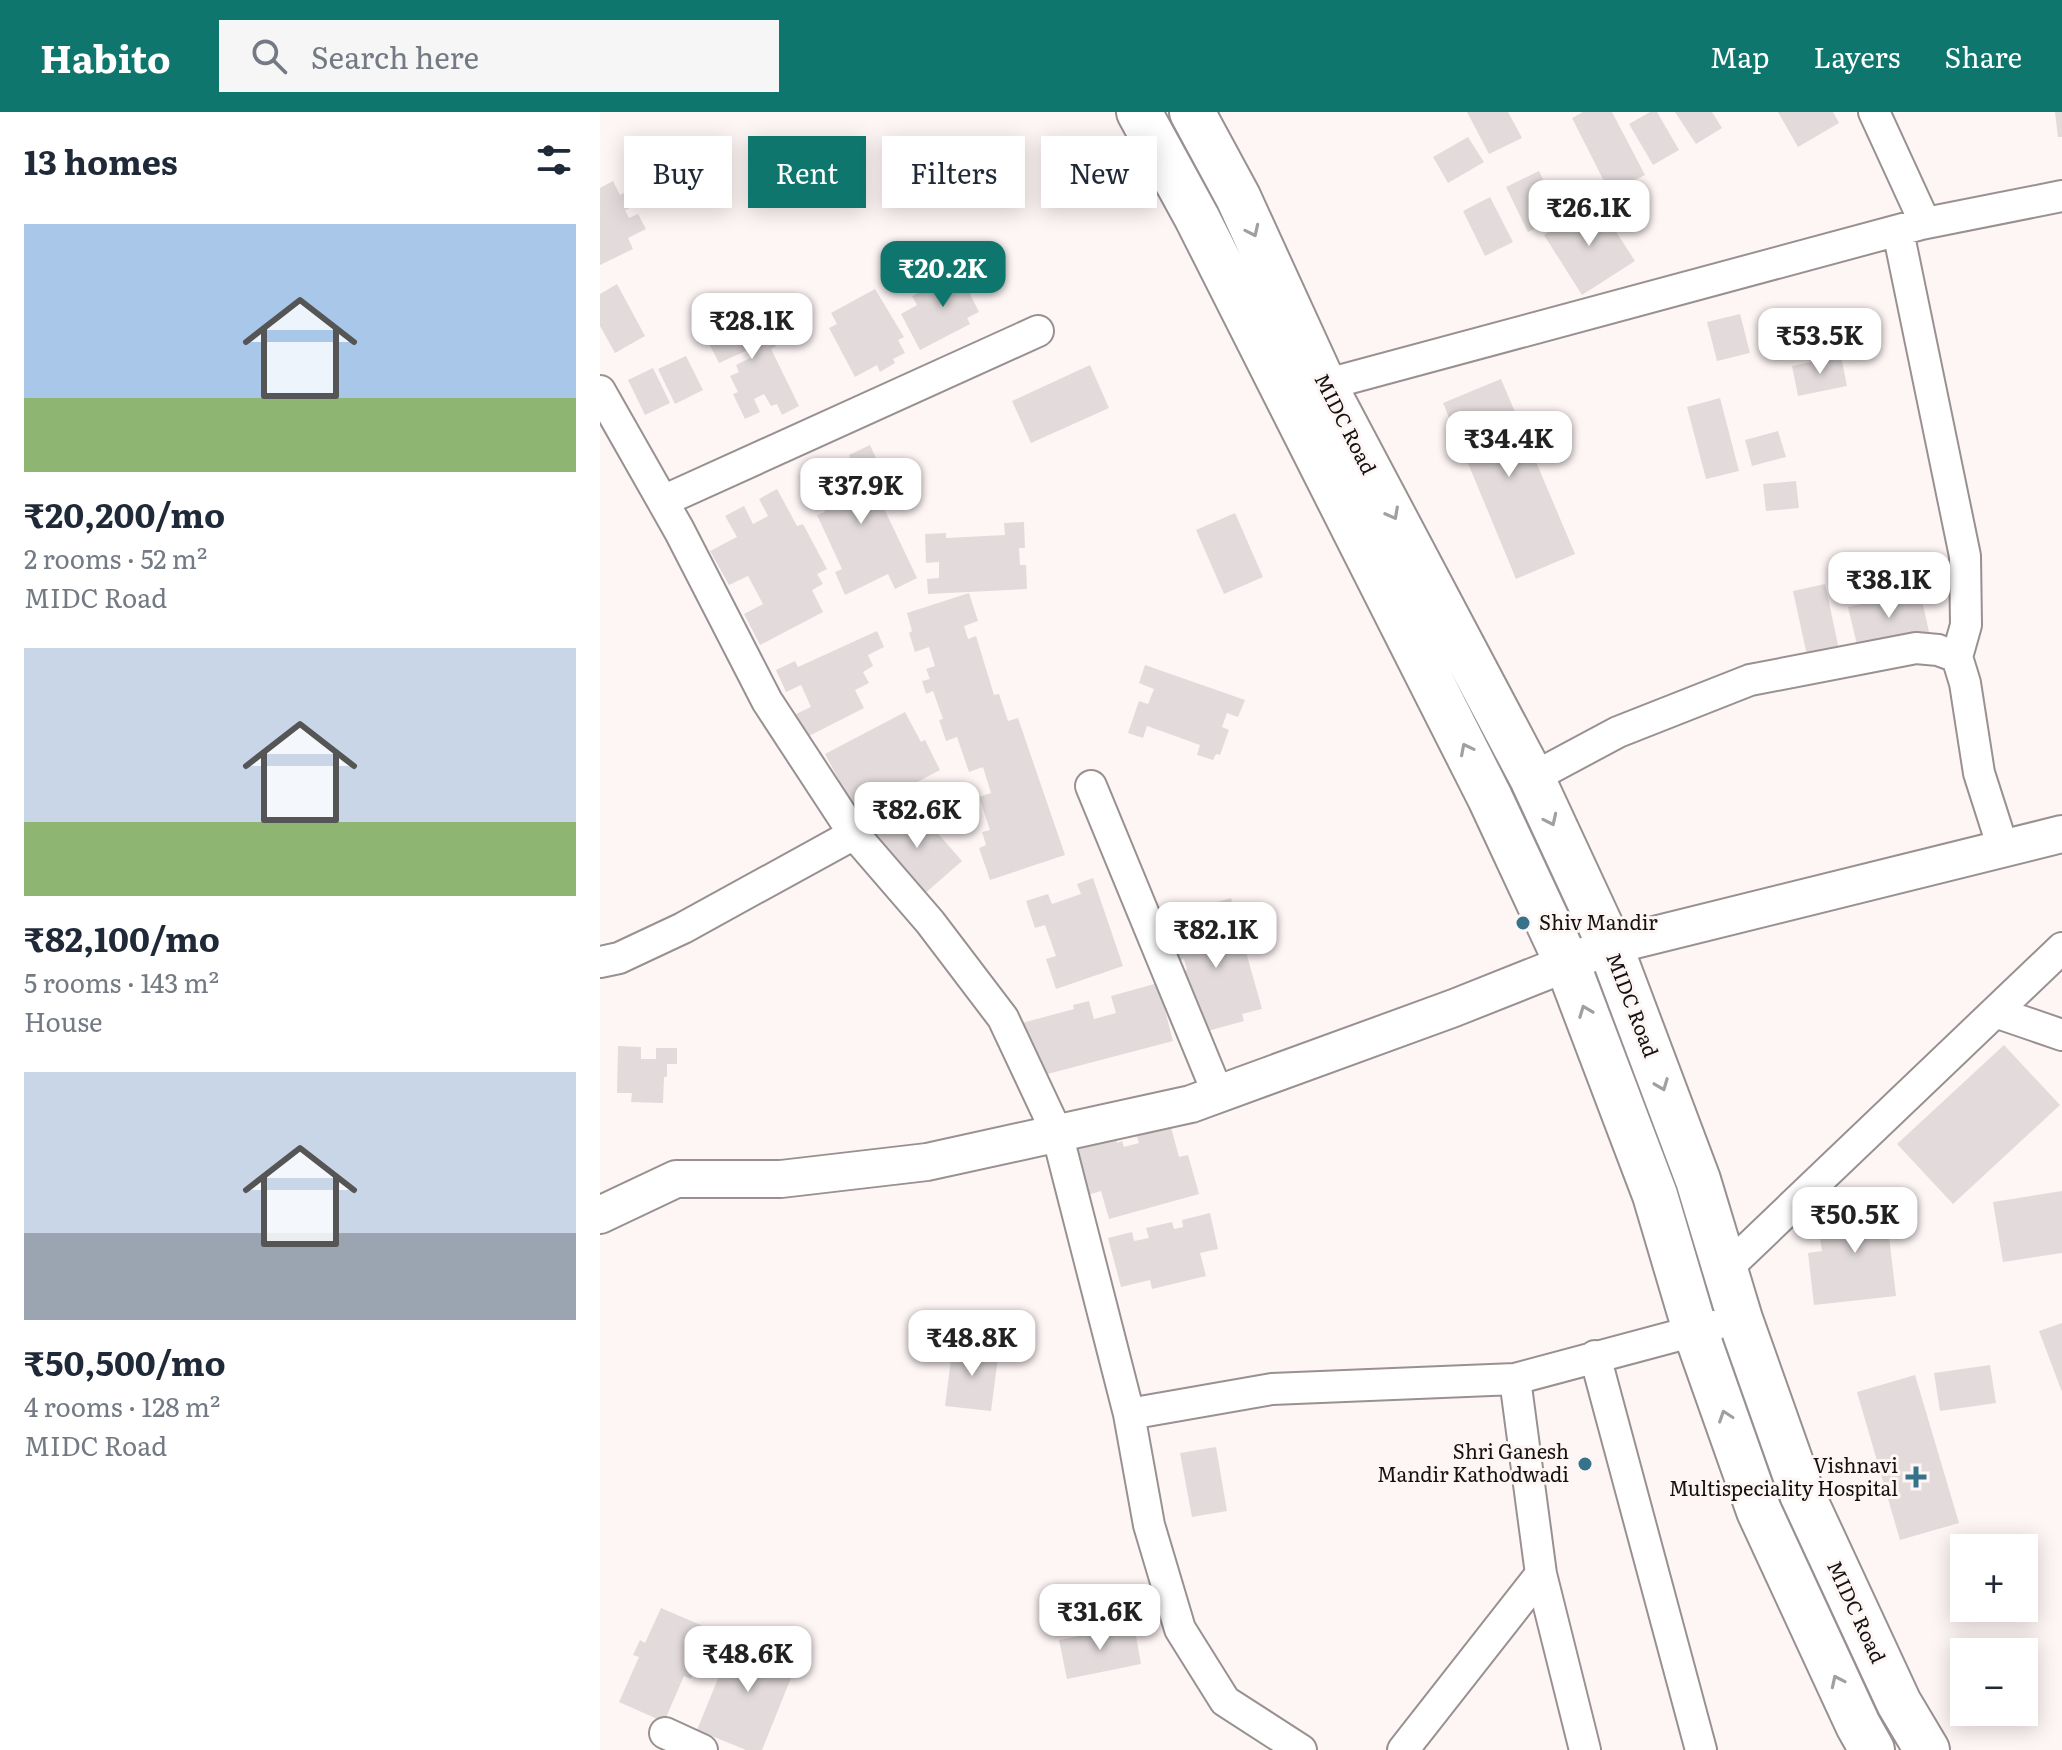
<!DOCTYPE html>
<html lang="en">
<head>
<meta charset="utf-8">
<style>
	body { margin:0; font-family:Literata,serif; background:#f6f6f7; color:#1f2937; height:100vh; display:flex; flex-direction:column; font-size:30px; white-space:nowrap }
	* { box-sizing:border-box; margin:0 }
	p { font-size:26px; color:#747a83 }
	.icon { flex:none; width:44px; height:44px; fill:none; stroke:currentColor; stroke-width:2; stroke-linecap:round; stroke-linejoin:round }
	.map { position:relative; flex:1; overflow:hidden }
	.side { display:flex; flex-direction:column; background:#fff; width:600px }
	.side>* { flex:none }
	.guide { position:absolute; left:24px; top:24px; width:760px; height:72px; display:flex; gap:16px }
	.controls { position:absolute; left:1350px; top:1422px; display:grid; gap:16px }
	.controls a { display:grid; place-items:center; width:88px; height:88px; border-radius:0px; background:#fff; box-shadow:0 4px 20px #0003; font-size:40px }
	.price { position:absolute; translate:-50% -68px; padding:0 18px; border-radius:16px; background:#fff; color:#222; font-size:26px; line-height:52px; filter:drop-shadow(0 2px 4px #0008) }
	.price::after { content:''; position:absolute; left:50%; top:48px; width:24px; height:18px; margin-left:-12px; background:inherit; clip-path:polygon(0 0,100% 0,50% 100%) }
	.price.on { background:#0f766e; color:#fff }
	ul { padding:0; list-style:none }
	li { display:grid; align-content:center; gap:16px; height:424px; padding:0 24px }
	li span { display:grid; place-items:center; height:248px; border-radius:0px; color:#555 }
	li>.icon { margin-inline-start:auto }
	span .icon { width:144px; height:144px; fill:#fffc; stroke-width:1 }
	li b { font-size:34px }
	h2 { display:flex; justify-content:space-between; align-items:center; height:96px; padding:0 24px; font-size:34px }
	.tag { padding:0 28px; border-radius:0px; background:#fff; box-shadow:0 4px 20px #0003; font-size:28px; line-height:72px }
	.tag.on { background:#0f766e; color:#fff }
	header { display:flex; align-items:center; gap:48px; box-sizing:border-box; height:112px; padding:0 40px; background:#0f766e; color:#fff }
	header strong { font-size:38px }
	nav { display:flex; gap:44px; margin-inline-start:auto; font-size:28px }
	.search { width:560px; height:72px; background:#f6f6f7; display:flex; align-items:center; gap:20px; box-sizing:border-box; padding:0 28px; border-radius:0px; color:#747a83; font-size:30px }
	main { display:flex; flex:1; min-height:0 }
	.map>svg:first-child { display:block }
	.building { fill:#e3dbdb }
	.lines { fill:none; stroke-linecap:round; stroke-linejoin:round }
	.minor-casing { stroke:#999191; stroke-width:34 }
	.tertiary-casing { stroke:#999191; stroke-width:40 }
	.primary-casing { stroke:#999191; stroke-width:48 }
	.minor { stroke:#fff; stroke-width:30 }
	.tertiary { stroke:#fff; stroke-width:36 }
	.primary { stroke:#fff; stroke-width:44 }
	.oneway { stroke:#a1a0a0 }
	.poi-dot { fill:#36728a; stroke:#fef5f5; stroke-width:3 }
	.labels { text-anchor:middle; stroke-width:6; stroke-linejoin:round; paint-order:stroke }
	.street-label { font-size:20px; fill:#141111; stroke:#fef5f5 }
	.poi-label { font-size:20px; fill:#141111; stroke:#fef5f5; text-anchor:end }
</style>
</head>
<body>
<header>
<strong>Habito</strong>
<div class="search"><svg class="icon" aria-label="search" viewBox="0 0 24 24"><circle cx="10" cy="10" r="6"/><path d="M15 15l6 6"/></svg>Search here</div>
<nav><a>Map</a><a>Layers</a><a>Share</a></nav>
</header>
<main>
<section class="side">
<h2>13 homes<svg class="icon" aria-label="filters" viewBox="0 0 24 24"><path d="M4 7h16M4 17h16"/><circle cx="9" cy="7" r="2"/><circle cx="15" cy="17" r="2"/></svg></h2>
<ul>
<li><span style="background:linear-gradient(#a9c7e8 70%,#8fb573 0)"><svg class="icon" aria-label="home" viewBox="0 0 24 24"><path d="M3 11l9-7 9 7M6 9v11h12V9"/></svg></span><div><b>₹20,200/mo</b><p>2 rooms · 52 m²</p><p>MIDC Road</p></div></li>
<li><span style="background:linear-gradient(#c9d6e8 70%,#8fb573 0)"><svg class="icon" aria-label="home" viewBox="0 0 24 24"><path d="M3 11l9-7 9 7M6 9v11h12V9"/></svg></span><div><b>₹82,100/mo</b><p>5 rooms · 143 m²</p><p>House</p></div></li>
<li><span style="background:linear-gradient(#c9d6e8 65%,#9aa5b1 0)"><svg class="icon" aria-label="home" viewBox="0 0 24 24"><path d="M3 11l9-7 9 7M6 9v11h12V9"/></svg></span><div><b>₹50,500/mo</b><p>4 rooms · 128 m²</p><p>MIDC Road</p></div></li>
</ul>
</section>
<div class="map">
<svg width="1462" height="1638" viewBox="0 0 1462 1638">
	<rect width="100%" height="100%" fill="#fef5f5"/>
	<path class="building" d="M867 0H908L922 26 889 42Z
		M983 0H1012L1045 63 1010 81 972 6Z
		M1050 0H1057L1079 38 1053 53 1029 12Z
		M1075 0H1112L1122 16 1096 32Z
		M1178 0H1233L1239 11 1198 35Z
		M1455 0H1462V25H1458Z
		M868 25 884 50 848 71 833 45Z
		M939 59 961 104 928 120 906 75Z
		M13 69 20 83 27 79 35 94 25 98 29 106 38 102 46 117 28 126 33 137 0 153V76Z
		M890 85 913 130 885 144 863 99Z
		M997 90 1035 149 982 183 944 123Z
		M373 157 383 176 370 182 379 200 367 206 370 212 320 238 301 202 317 193 312 184 338 171 340 174Z
		M17 172 45 224 15 241 0 214V182Z
		M275 177 304 225 298 228 305 241 293 247 295 251 280 260 277 253 255 265 229 216 237 212 231 201Z
		M144 182 160 215 165 212 176 234 171 237 199 294 182 303 177 292 171 294 164 282 154 287 160 300 145 307 133 282 138 280 130 264 139 260 136 253 152 245 148 238 119 251 102 218 115 211 122 225 133 220 126 206 135 202 128 189Z
		M1140 202 1150 241 1117 249 1107 210Z
		M86 244 103 278 75 292 58 257Z
		M1241 244 1247 274 1198 284 1192 254Z
		M490 253 509 296 431 331 412 289Z
		M53 256 70 291 45 303 28 268Z
		M901 267 975 442 916 467 843 291Z
		M1120 286 1139 359 1106 367 1087 295Z
		M1178 319 1186 345 1152 354 1145 328Z
		M270 333 293 383 280 388 317 466 295 477 288 462 245 483 235 460 242 457 217 403 225 400 208 362 228 353 239 377 260 367 249 343Z
		M1196 369 1199 396 1166 399 1163 372Z
		M177 377 197 414 203 412 227 457 217 462 223 472 212 478 223 500 160 533 144 502 163 492 148 464 129 473 110 439 137 425 125 404 144 394 153 412 168 404 159 387Z
		M635 401 663 465 624 482 596 418Z
		M424 410 425 436H419L420 453H426L427 477 328 482 327 467 339 466V450L326 451 325 422 346 421V426L405 423 404 411Z
		M1225 472 1240 542 1208 548 1193 479Z
		M1320 479 1329 520 1258 537 1248 495Z
		M369 481 378 509 364 514 368 527 376 524 394 583 399 582 408 609 418 606 465 743 390 768 379 736 386 733 382 720 390 718 379 685 391 681 383 655 369 660 357 625 346 629 339 608 343 607 333 579 326 582 322 569 330 567 326 557 335 554 329 535 315 540 309 521 312 519 307 501Z
		M277 519 284 535 268 543 273 554 263 560 269 571 255 578 264 596 207 625 196 602 211 595 201 573 186 580 176 558 195 549 198 555Z
		M545 553 645 588 638 605 627 601 622 615 629 618 620 643 616 642 613 648 597 643 600 633 547 614 543 626 528 621 539 589 548 592 554 577 539 571Z
		M305 600 321 630 325 628 340 658 257 702 225 642Z
		M312 692 362 749 322 784 272 726Z
		M493 766 523 854 456 877 446 847 456 844 445 813 435 816 426 789 448 782 452 792 481 782 477 772Z
		M631 786 662 897 642 902 644 909 597 922 579 860 587 858 584 847 576 849 567 816 592 810 595 821 604 819 602 811 612 809 607 793Z
		M558 871 573 929 436 965 422 911 474 897 473 893 489 889 494 907 516 901 511 884Z
		M1404 933 1460 993 1353 1092 1297 1032Z
		M18 934 41 935V947H56V936H77V952H67V965H64L63 991 31 990 32 981H17Z
		M569 1008 579 1045 588 1043 599 1082 509 1107 501 1079 484 1084 470 1035 515 1023 517 1031 522 1029 524 1035 539 1031 535 1017Z
		M1462 1079V1141L1403 1150 1393 1090Z
		M1284 1082 1296 1184 1214 1193 1208 1141 1222 1139 1220 1126 1232 1124 1229 1100 1241 1099 1240 1094 1252 1092 1251 1085Z
		M610 1101 618 1137 600 1141 606 1164 552 1177 550 1168 521 1175 508 1126 532 1120 534 1129 549 1126 546 1116 572 1110 574 1117 583 1115 582 1108Z
		M1462 1211V1280L1439 1219Z
		M353 1232 399 1238 391 1299 345 1294Z
		M1390 1253 1396 1291 1340 1299 1334 1261Z
		M1315 1263 1359 1411 1300 1428 1257 1280Z
		M616 1335 627 1399 592 1405 580 1341Z
		M61 1496 103 1514 97 1527 107 1532 91 1567 84 1564 64 1610 19 1590 39 1545 33 1543 40 1528 45 1531Z
		M534 1513 541 1552 467 1567 459 1528Z
		M137 1520 199 1546 162 1638H146L97 1618Z"/>
	<g class="lines">
		<g class="minor-casing">
			<path id="minor" d="M1316 113 1462 84
				M1298 119 1365 444 1366 513 1357 545
				M724 273 1325 111 1274 0
				M0 279 79 418 167 589 254 722 330 810 403 906 457 1021 529 1302
				M63 389 438 219
				M932 666 1018 620 1150 568 1316 536 1338 538 1357 545 1365 571 1379 661 1403 736
				M491 674 618 982
				M0 850 19 846 83 816 254 722
				M1395 900 1462 923
				M1125 1158 1462 836
				M995 1244 1101 1638
				M941 1462 985 1638
				M65 1621 102 1638
				M701 1638 625 1589 580 1517 549 1413 529 1302 672 1277 915 1267 1113 1214
				M803 1638 941 1462 915 1267"/>
		</g>
		<g class="tertiary-casing">
			<path id="tertiary" d="M0 1103 76 1067H181L327 1050 591 992 854 896 1010 834 1462 722"/>
		</g>
		<g class="primary-casing">
			<path id="primary" d="M539 0 597 106 890 686 967 851 1055 1083 1095 1218 1159 1399 1258 1613 1272 1638
				M592 0 638 85 724 273 932 666 1010 834 1098 1068 1140 1207 1202 1382 1299 1591 1327 1638"/>
		</g>
		<use href="#minor" class="minor"/>
		<use href="#tertiary" class="tertiary"/>
		<use href="#primary" class="primary"/>
	</g>
	<defs><path id="oneway-chevron" d="M-2-3.5L2.5 0L-2 3.5" fill="none" stroke-width="1.6" stroke-linecap="round" stroke-linejoin="round" transform="scale(2)"/></defs>
	<g class="oneway">
		<use href="#oneway-chevron" transform="translate(653 119) rotate(65)"/>
		<use href="#oneway-chevron" transform="translate(793 402) rotate(62)"/>
		<use href="#oneway-chevron" transform="translate(866 637) rotate(-117)"/>
		<use href="#oneway-chevron" transform="translate(951 708) rotate(65)"/>
		<use href="#oneway-chevron" transform="translate(985 899) rotate(-111)"/>
		<use href="#oneway-chevron" transform="translate(1062 973) rotate(69)"/>
		<use href="#oneway-chevron" transform="translate(1125 1304) rotate(-109)"/>
		<use href="#oneway-chevron" transform="translate(1237 1569) rotate(-115)"/>
	</g>
	<g class="poi-dot">
		<circle cx="923" cy="811" r="8"/>
		<circle cx="985" cy="1352" r="8"/>
		<path d="M1312 1353h8v8h8v8h-8v8h-8v-8h-8v-8h8z"/>
	</g>
	<g class="labels">
		<g class="street-label">
			<text transform="translate(745 312) rotate(63)" y="7">MIDC Road</text>
			<text transform="translate(1032 893) rotate(69)" y="7">MIDC Road</text>
			<text transform="translate(1256 1500) rotate(65)" y="7">MIDC Road</text>
		</g>
		<g class="poi-label">
			<text x="939" y="818" text-anchor="start">Shiv Mandir</text>
			<text x="969" y="1347">Shri Ganesh<tspan x="969" dy="23">Mandir Kathodwadi</tspan></text>
			<text x="1298" y="1361">Vishnavi<tspan x="1298" dy="23">Multispeciality Hospital</tspan></text>
		</g>
	</g>
</svg>
<div class="controls">
<a>+</a>
<a>−</a>
</div>
<b class="price" style="left:989px;top:136px">₹26.1K</b>
<b class="price on" style="left:343px;top:197px">₹20.2K</b>
<b class="price" style="left:152px;top:249px">₹28.1K</b>
<b class="price" style="left:1220px;top:264px">₹53.5K</b>
<b class="price" style="left:909px;top:367px">₹34.4K</b>
<b class="price" style="left:261px;top:414px">₹37.9K</b>
<b class="price" style="left:1289px;top:508px">₹38.1K</b>
<b class="price" style="left:317px;top:738px">₹82.6K</b>
<b class="price" style="left:616px;top:858px">₹82.1K</b>
<b class="price" style="left:1255px;top:1143px">₹50.5K</b>
<b class="price" style="left:372px;top:1266px">₹48.8K</b>
<b class="price" style="left:500px;top:1540px">₹31.6K</b>
<b class="price" style="left:148px;top:1582px">₹48.6K</b>
<div class="guide">
<a class="tag">Buy</a>
<a class="tag on">Rent</a>
<a class="tag">Filters</a>
<a class="tag">New</a>
</div>
</div>
</main>
</body>
</html>
